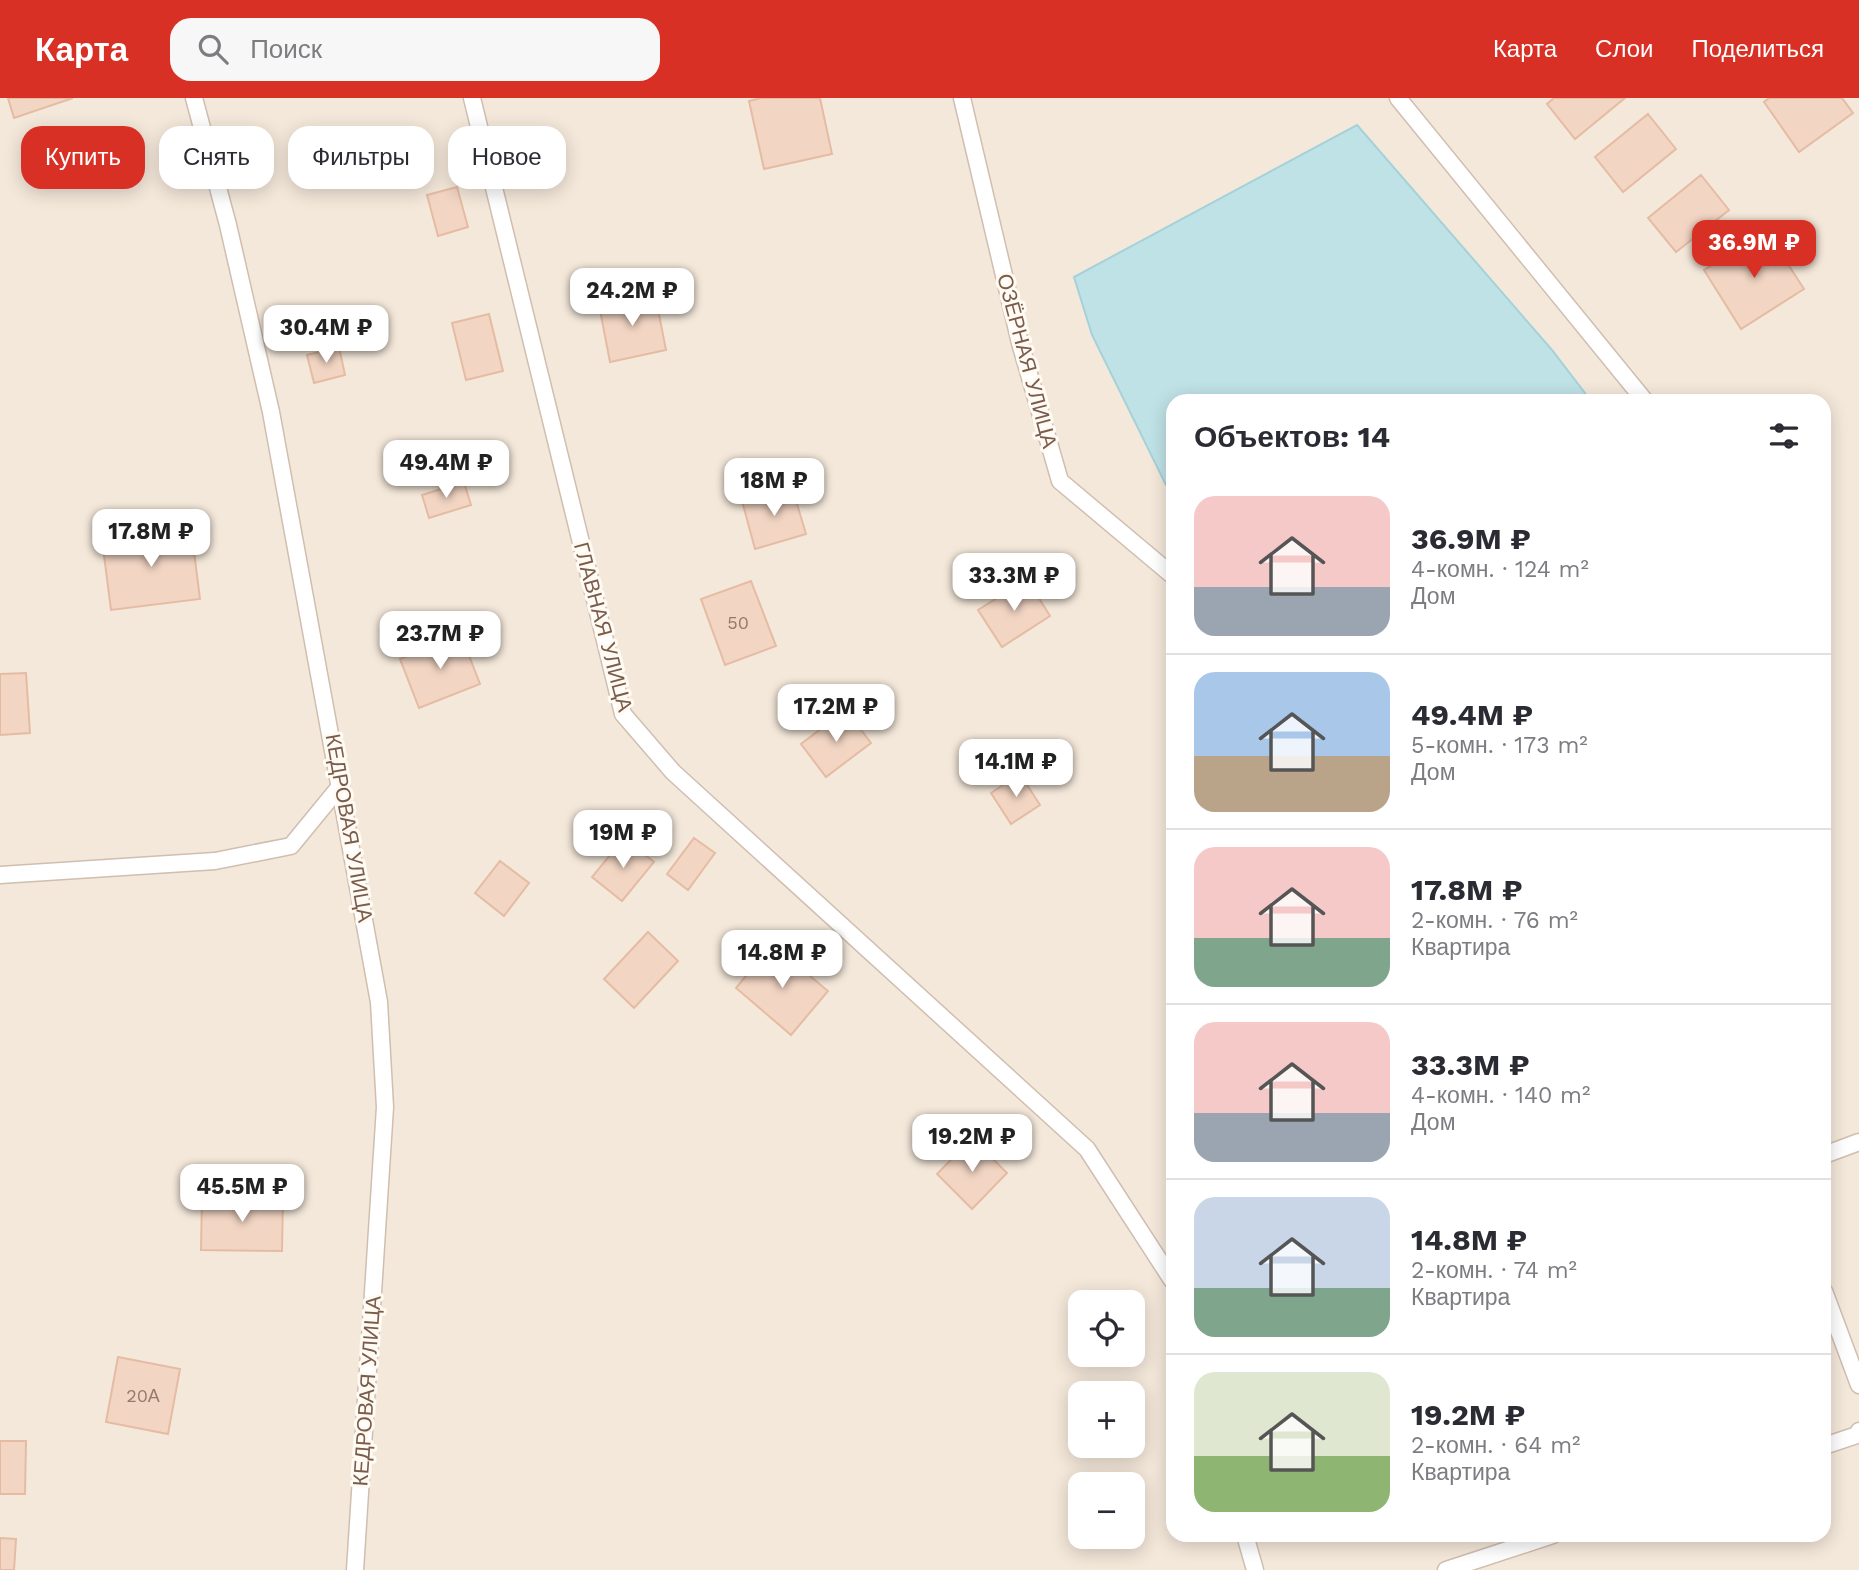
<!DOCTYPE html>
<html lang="ru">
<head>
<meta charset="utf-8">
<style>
	body { margin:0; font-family:"Work Sans",sans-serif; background:#f7f7f7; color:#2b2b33; height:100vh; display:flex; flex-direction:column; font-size:26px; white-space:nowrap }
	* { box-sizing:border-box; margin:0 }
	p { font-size:23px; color:#7c7c81 }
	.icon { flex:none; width:38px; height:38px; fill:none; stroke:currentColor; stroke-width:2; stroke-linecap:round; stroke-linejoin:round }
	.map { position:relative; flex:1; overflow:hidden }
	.panel { position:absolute; left:1166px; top:296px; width:665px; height:1148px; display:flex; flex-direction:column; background:#fff; border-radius:21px; box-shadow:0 4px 18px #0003 }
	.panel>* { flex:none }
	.hud { position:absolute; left:21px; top:28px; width:665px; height:63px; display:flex; gap:14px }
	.fabs { position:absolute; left:1068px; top:1192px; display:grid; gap:14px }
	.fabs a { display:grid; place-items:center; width:77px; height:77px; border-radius:14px; background:#fff; box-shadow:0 4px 18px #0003; font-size:35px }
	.price { position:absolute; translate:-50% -60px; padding:0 16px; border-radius:14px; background:#fff; color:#222; font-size:23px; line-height:46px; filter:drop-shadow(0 2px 4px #0008) }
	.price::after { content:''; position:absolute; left:50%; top:42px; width:21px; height:16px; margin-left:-10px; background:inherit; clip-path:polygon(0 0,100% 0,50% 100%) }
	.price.on { background:#d93025; color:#fff }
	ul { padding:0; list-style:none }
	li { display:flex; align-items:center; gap:21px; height:175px; padding:0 28px }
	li+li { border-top:2px solid #e1e1e2 }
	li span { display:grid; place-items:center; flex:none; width:196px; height:140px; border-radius:21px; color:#555 }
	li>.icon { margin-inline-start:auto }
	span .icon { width:84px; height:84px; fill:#fffc; stroke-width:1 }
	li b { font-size:30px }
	h2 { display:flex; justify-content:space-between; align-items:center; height:84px; padding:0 28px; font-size:30px }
	.pill { padding:0 24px; border-radius:21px; background:#fff; box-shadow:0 4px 18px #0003; font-size:24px; line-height:63px }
	.pill.on { background:#d93025; color:#fff }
	header { display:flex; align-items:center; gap:42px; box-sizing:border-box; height:98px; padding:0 35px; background:#d93025; color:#fff }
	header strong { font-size:33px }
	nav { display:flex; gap:38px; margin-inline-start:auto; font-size:24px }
	.search { width:490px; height:63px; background:#f7f7f7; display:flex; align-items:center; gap:18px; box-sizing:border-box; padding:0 24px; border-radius:21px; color:#7c7c81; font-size:26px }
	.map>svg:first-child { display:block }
	.residential { fill:#f4e8da; fill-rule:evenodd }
	.water { fill:#bfe2e7; stroke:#a5d1d9; stroke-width:2 }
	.building { fill:#f2d5c3; stroke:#e5bca3; stroke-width:2 }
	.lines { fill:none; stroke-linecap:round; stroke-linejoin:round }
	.lane-casing { stroke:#d0beb0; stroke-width:19 }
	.lane { stroke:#fff; stroke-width:16 }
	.labels { text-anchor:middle; stroke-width:6; stroke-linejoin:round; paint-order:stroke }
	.number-label { font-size:18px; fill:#977a6a }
	.street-label { font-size:21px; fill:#795c4d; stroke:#fffaf2 }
</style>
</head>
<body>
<header>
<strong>Карта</strong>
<div class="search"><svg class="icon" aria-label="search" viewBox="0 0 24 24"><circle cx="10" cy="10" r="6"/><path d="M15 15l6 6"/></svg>Поиск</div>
<nav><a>Карта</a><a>Слои</a><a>Поделиться</a></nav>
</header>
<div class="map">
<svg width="1859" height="1472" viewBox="0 0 1859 1472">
	<rect width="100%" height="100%" fill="#fdf6eb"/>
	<path class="residential" d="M0 0H1859V1472H0ZM1172 303H1824V1437H1172ZM1080 1204H1132V1256H1080ZM1080 1295H1132V1348H1080ZM1080 1386H1132V1438H1080Z"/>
	<path class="water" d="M1357 27 1552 252 1591 303H1172V393L1166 387 1092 237 1074 179Z"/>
	<path class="building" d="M8 0H73L14 20Z
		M761 0H820L832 56 764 71 749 3Z
		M1554 0H1625L1575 41 1547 6Z
		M1769 0H1842L1853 15 1799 54 1764 4Z
		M1648 16 1676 51 1623 94 1595 59Z
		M1701 77 1729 112 1676 154 1648 120Z
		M457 89 468 129 438 138 427 97Z
		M1766 132 1804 191 1741 231 1704 172Z
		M655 196 666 252 610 264 599 207Z
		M489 216 503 273 466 282 452 225Z
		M339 249 345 277 314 285 307 257Z
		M464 384 471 407 429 420 422 397Z
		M792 389 806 436 755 451 742 403Z
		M191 430 200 501 111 512 102 442Z
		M1027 481 1050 518 1002 549 978 512Z
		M751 483 776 548 725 567 701 501Z
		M461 537 480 586 419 610 400 561Z
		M26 575 30 635 0 637V576Z
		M846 612 871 645 826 679 801 646Z
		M1020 676 1040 707 1011 726 991 695Z
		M624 740 654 764 622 803 592 779Z
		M694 740 715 755 688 792 667 776Z
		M500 763 529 785 504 818 475 795Z
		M648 834 678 863 634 910 604 881Z
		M772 846 828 893 791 937 736 890Z
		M972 1040 1007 1075 972 1111 937 1076Z
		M202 1098 283 1099 282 1153 201 1152Z
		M118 1259 180 1271 168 1336 106 1324Z
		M0 1343H26L25 1396H0Z
		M0 1440 16 1441 14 1472H0Z"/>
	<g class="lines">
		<g class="lane-casing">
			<path id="lane" d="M194 0 228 127 271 314 379 904 385 1009 355 1472
				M472 0 623 616 673 674 1087 1051 1172 1182
				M962 0 1020 245 1060 383 1172 477
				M1398 0 1645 303
				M0 777 215 763 291 748 341 687
				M1824 1057 1859 1044
				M1824 1193 1859 1287
				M1824 1348 1857 1337 1859 1333
				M1245 1437 1255 1472
				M1446 1472 1553 1437"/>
		</g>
		<use href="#lane" class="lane"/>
	</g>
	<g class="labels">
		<g class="number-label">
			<text x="738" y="531">50</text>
			<text x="143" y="1304">20А</text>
		</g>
		<g class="street-label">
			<text transform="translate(1027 263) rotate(75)" y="7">ОЗЁРНАЯ УЛИЦА</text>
			<text transform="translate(603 529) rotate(75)" y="7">ГЛАВНАЯ УЛИЦА</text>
			<text transform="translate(349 730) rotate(80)" y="7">КЕДРОВАЯ УЛИЦА</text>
			<text transform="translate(367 1293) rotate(-86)" y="7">КЕДРОВАЯ УЛИЦА</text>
		</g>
	</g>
</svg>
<div class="fabs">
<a><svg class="icon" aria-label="locate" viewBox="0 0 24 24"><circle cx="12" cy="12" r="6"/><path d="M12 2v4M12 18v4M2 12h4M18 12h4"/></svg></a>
<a>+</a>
<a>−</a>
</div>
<b class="price on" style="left:1754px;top:182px">36.9M ₽</b>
<b class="price" style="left:632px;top:230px">24.2M ₽</b>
<b class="price" style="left:326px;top:267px">30.4M ₽</b>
<b class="price" style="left:446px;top:402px">49.4M ₽</b>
<b class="price" style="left:774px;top:420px">18M ₽</b>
<b class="price" style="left:151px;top:471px">17.8M ₽</b>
<b class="price" style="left:1014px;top:515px">33.3M ₽</b>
<b class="price" style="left:440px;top:573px">23.7M ₽</b>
<b class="price" style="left:836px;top:646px">17.2M ₽</b>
<b class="price" style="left:1016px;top:701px">14.1M ₽</b>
<b class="price" style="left:623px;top:772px">19M ₽</b>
<b class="price" style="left:782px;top:892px">14.8M ₽</b>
<b class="price" style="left:972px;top:1076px">19.2M ₽</b>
<b class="price" style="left:242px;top:1126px">45.5M ₽</b>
<div class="hud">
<a class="pill on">Купить</a>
<a class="pill">Снять</a>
<a class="pill">Фильтры</a>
<a class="pill">Новое</a>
</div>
<section class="panel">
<h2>Объектов: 14<svg class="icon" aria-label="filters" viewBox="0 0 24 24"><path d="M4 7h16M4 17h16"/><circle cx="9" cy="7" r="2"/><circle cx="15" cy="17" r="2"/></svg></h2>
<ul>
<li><span style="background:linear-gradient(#f6c9c9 65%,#9aa5b1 0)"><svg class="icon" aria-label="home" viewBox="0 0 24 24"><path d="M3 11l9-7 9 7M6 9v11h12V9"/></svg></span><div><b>36.9M ₽</b><p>4-комн. · 124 m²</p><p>Дом</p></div></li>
<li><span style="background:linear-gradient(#a9c7e8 60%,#b9a48a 0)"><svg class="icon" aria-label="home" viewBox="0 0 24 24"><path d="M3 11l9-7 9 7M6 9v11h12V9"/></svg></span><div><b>49.4M ₽</b><p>5-комн. · 173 m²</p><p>Дом</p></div></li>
<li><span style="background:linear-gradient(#f6c9c9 65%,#7fa58c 0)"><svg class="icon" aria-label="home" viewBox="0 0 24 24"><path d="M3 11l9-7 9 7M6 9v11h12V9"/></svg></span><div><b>17.8M ₽</b><p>2-комн. · 76 m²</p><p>Квартира</p></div></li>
<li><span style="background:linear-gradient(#f6c9c9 65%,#9aa5b1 0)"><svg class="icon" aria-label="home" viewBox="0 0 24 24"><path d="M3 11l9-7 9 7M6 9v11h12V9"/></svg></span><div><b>33.3M ₽</b><p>4-комн. · 140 m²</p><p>Дом</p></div></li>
<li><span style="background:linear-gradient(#c9d6e8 65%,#7fa58c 0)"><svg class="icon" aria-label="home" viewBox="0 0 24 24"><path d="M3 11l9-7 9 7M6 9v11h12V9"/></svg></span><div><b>14.8M ₽</b><p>2-комн. · 74 m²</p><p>Квартира</p></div></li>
<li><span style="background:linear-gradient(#dfe7d0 60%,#8fb573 0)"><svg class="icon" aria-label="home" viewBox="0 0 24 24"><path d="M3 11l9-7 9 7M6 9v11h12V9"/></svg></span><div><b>19.2M ₽</b><p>2-комн. · 64 m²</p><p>Квартира</p></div></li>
</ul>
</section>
</div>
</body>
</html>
